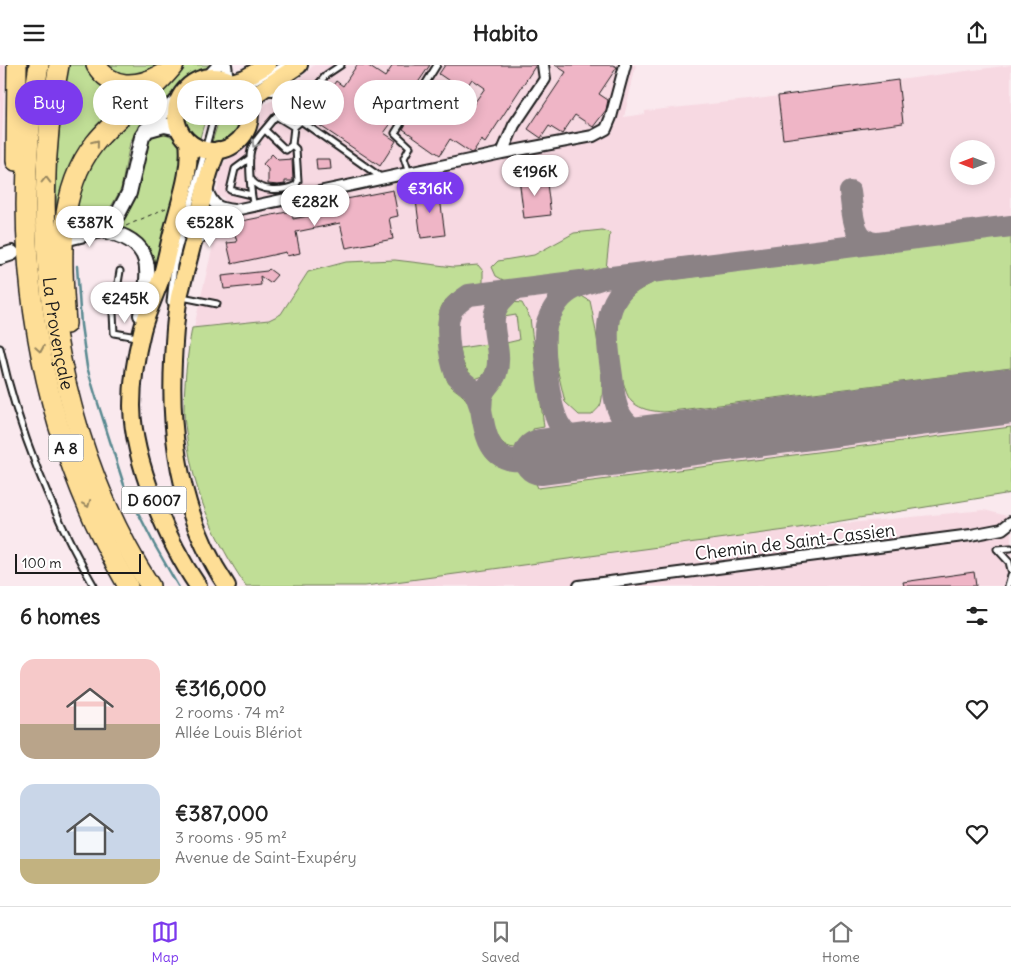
<!DOCTYPE html>
<html lang="en">
<head>
<meta charset="utf-8">
<style>
	body { margin:0; font-family:Delius,sans-serif; background:#f6f6f6; color:#222; height:100vh; display:flex; flex-direction:column; font-size:19px; white-space:nowrap }
	* { box-sizing:border-box; margin:0 }
	p { font-size:16px; color:#767676 }
	.icon { flex:none; width:28px; height:28px; fill:none; stroke:currentColor; stroke-width:2; stroke-linecap:round; stroke-linejoin:round }
	.map { position:relative; height:521px; overflow:hidden }
	.details { display:flex; flex-direction:column; background:#fff; flex:1 }
	.details>* { flex:none }
	.hud { position:absolute; left:15px; top:15px; width:500px; height:45px; display:flex; gap:10px }
	.needle { width:32px; rotate:270deg }
	.fabs { position:absolute; left:950px; top:75px; display:grid; gap:10px }
	.fabs a { display:grid; place-items:center; width:45px; height:45px; border-radius:50%; background:#fff; box-shadow:0 2px 12px #0003; font-size:25px }
	.scale { position:absolute; left:15px; bottom:12px; width:126px; box-sizing:border-box; padding-left:5px; border:2px solid #1c1c1c; border-top:0; font-size:14px; line-height:18px; white-space:nowrap; color:#1c1c1c; -webkit-text-stroke:4px #fff; paint-order:stroke }
	.price { position:absolute; translate:-50% -42px; padding:0 11px; border-radius:18px; background:#fff; color:#222; font-size:16px; line-height:32px; filter:drop-shadow(0 1px 2px #0008) }
	.price::after { content:''; position:absolute; left:50%; top:30px; width:15px; height:11px; margin-left:-8px; background:inherit; clip-path:polygon(0 0,100% 0,50% 100%) }
	.price.selected { background:#7c3aed; color:#fff }
	ul { padding:0; list-style:none }
	li { display:flex; align-items:center; gap:15px; height:125px; padding:0 20px }
	li span { display:grid; place-items:center; flex:none; width:140px; height:100px; border-radius:15px; color:#555 }
	li>.icon { margin-inline-start:auto }
	span .icon { width:60px; height:60px; fill:#fffc; stroke-width:1 }
	li b { font-size:21px }
	h2 { display:flex; justify-content:space-between; align-items:center; height:60px; padding:0 20px; font-size:21px }
	.chip { padding:0 18px; border-radius:22px; background:#fff; box-shadow:0 2px 12px #0003; font-size:18px; line-height:45px }
	.chip.selected { background:#7c3aed; color:#fff }
	header { display:flex; justify-content:space-between; align-items:center; height:65px; padding:0 20px; background:#fff; font-size:22px; font-weight:700 }
	.dock { display:flex; justify-content:space-around; align-items:center; height:70px; border-top:1px solid #e0e0e0; background:#fff; font-size:14px; color:#767676 }
	.dock a { display:grid; justify-items:center; gap:2px }
	.dock .selected { color:#7c3aed }
	.map>svg:first-child { display:block }
	.built { fill:#f7d9e2; fill-rule:evenodd }
	.green { fill:#c0de96; stroke:#6e7d59 }
	.lines { fill:none; stroke-linecap:round; stroke-linejoin:round }
	.stream { stroke:#598990; stroke-width:2.5 }
	.taxiway { stroke:#8b8285; stroke-width:22 }
	.runway { stroke:#8b8285; stroke-width:56 }
	.building { fill:#efb5c6; stroke:#1c1c1c }
	.lane-casing { stroke:#1c1c1c; stroke-width:9 }
	.street-casing { stroke:#1c1c1c; stroke-width:14 }
	.secondary-casing { stroke:#1c1c1c; stroke-width:18 }
	.primary-casing { stroke:#1c1c1c; stroke-width:20 }
	.highway-casing { stroke:#1c1c1c; stroke-width:22 }
	.path { stroke:#1c1c1c; stroke-width:1; stroke-dasharray:4 4; stroke-linecap:butt }
	.lane { stroke:#fff; stroke-width:5 }
	.street { stroke:#fff; stroke-width:10 }
	.secondary { stroke:#fff; stroke-width:14 }
	.primary { stroke:#fede96; stroke-width:16 }
	.highway { stroke:#fede96; stroke-width:19 }
	.oneway { stroke:#98875f }
	.oneway2 { stroke:#999 }
	.labels { text-anchor:middle; stroke-width:4; stroke-linejoin:round; paint-order:stroke }
	.shield { fill:#fff; stroke:#606060; stroke-width:1 }
	.shield-label { font-size:16px; font-weight:bold; fill:#1c1c1c }
	.street-label { font-size:18px; fill:#1c1c1c; stroke:#fff }
</style>
</head>
<body>
<header><svg class="icon" aria-label="menu" viewBox="0 0 24 24"><path d="M4 6h16M4 12h16M4 18h16"/></svg>Habito<svg class="icon" aria-label="share" viewBox="0 0 24 24"><path d="M12 15V3M7 8l5-5 5 5M5 13v7h14v-7"/></svg></header>
<div class="map">
<svg width="1011" height="521" viewBox="0 0 1011 521">
	<rect width="100%" height="100%" fill="#fae9ee"/>
	<filter id="ink" filterUnits="userSpaceOnUse"><feTurbulence type="fractalNoise" baseFrequency=".02" numOctaves="2"/><feDisplacementMap in="SourceGraphic" scale="10" xChannelSelector="R" yChannelSelector="G"/><feConvolveMatrix kernelMatrix="1 2 1 2 8 2 1 2 1" color-interpolation-filters="sRGB"/></filter>
	<g filter="url(#ink)">
		<path class="built" d="M0 0H5L0 112Z
			M314 0H636L624 52 645 49V46L757 34 1011 0V428L798 463 984 445 1011 452V521H246L227 493 205 447 190 396 184 348 189 283 224 133 218 131 217 128 221 101 230 91 248 80 258 65 261 47 265 39 271 36H281L287 26ZM959 84H986V111H959Z"/>
		<path class="green" d="M69 0H89L144 24 102 63 58 184C56 149 55 114 58 80 60 53 64 26 69 0Z
			M104 0H163L127 14Z
			M181 0H209L207 3 195 7 182 16 174 30 139 60 130 78 121 124 112 140 98 154 71 163 86 98Z
			M206 20 223 21 232 26C211 39 206 50 200 73 175 61 182 29 206 20Z
			M238 34C248 57 236 75 212 77L220 52Z
			M157 68C198 69 175 121 171 143L175 144 154 207 118 162 134 134 146 84 150 74Z
			M602 165 610 168 606 204 505 216 496 211 492 202 498 196 534 190 574 168Z
			M1011 170V303L664 347C651 346 642 345 632 337 621 327 615 273 618 258 619 253 621 245 624 240 631 228 643 223 654 217Z
			M395 195 454 202 478 200 483 206V218C469 222 451 225 443 239 433 254 441 301 448 317 452 325 463 327 469 339 478 360 474 387 496 400 502 404 522 404 530 405L538 423 1011 362V428L786 465 365 521H246C215 475 194 429 187 374 186 365 184 356 184 347 184 319 187 291 192 263L269 255 281 249 308 207 346 197Z
			M580 230 590 236C594 254 608 326 600 341 598 344 594 347 592 350H579L565 337 556 299 554 271 560 249 570 238Z
			M512 237 522 238 530 253 544 362 533 364 535 382C528 382 521 384 515 383 493 382 492 351 490 336 506 312 508 307 506 278L519 275 516 250 504 252 506 245Z
			M487 279C489 292 490 300 483 311L475 314C464 303 462 298 460 283Z"/>
		<g class="lines">
			<path class="stream" d="M77 201 81 260 87 302 95 329 124 420 154 479 178 521"/>
			<path class="taxiway" d="M850 127C853 146 851 176 876 178
				M647 209C599 228 606 270 612 311 614 326 614 343 624 355 633 366 644 371 656 377
				M512 226C476 252 506 277 496 309 493 317 485 322 483 329 481 333 482 340 481 344 479 339 477 331 474 326 468 319 459 316 455 307 450 294 444 257 452 245 456 239 463 234 469 230L581 216
				M481 344C484 364 488 392 513 395 522 396 533 393 541 392
				M608 383C594 382 579 382 569 371 565 368 561 363 559 359 549 341 542 282 546 261 548 253 553 244 558 237 569 222 588 218 604 213L1011 161"/>
			<path class="runway" d="M541 392 1011 331"/>
		</g>
		<path class="building" d="M357 0H367L385 12 393 0H430L417 19 419 20 395 59 392 57 384 68 396 76 380 101 310 54 336 16 343 21Z
			M445 0H536L485 78 481 75 473 87 471 88 450 74 440 90 403 64 427 25 465 51 485 23 472 14 464 26 439 9Z
			M555 0H613L617 2 599 29 608 35 606 45 593 62 575 50 562 69 549 61 541 73 528 64 566 7Z
			M898 15 903 58 783 74 778 31Z
			M272 89 278 95 292 94 293 116H285V119L278 120 268 119V104L263 99Z
			M316 94H330L331 104 317 105Z
			M546 111 551 150 524 153 519 113Z
			M393 125 398 151 389 153 393 174 346 183 340 158 296 167 300 188 287 191 286 187 232 199 227 178 237 177 232 158 292 146 293 154 338 145 336 136Z
			M439 125 445 170 421 173 415 128Z
			M269 204 277 210 270 218 260 211 261 220 224 224 222 211 267 206Z
			M974 507 976 521H904L903 517Z"/>
		<g class="lines">
			<g class="lane-casing">
				<path id="lane" d="M341 0 326 10 301 40V56L382 113
					M267 27 278 28 301 40
					M265 65 286 85 292 80 294 62
					M250 93 235 104 230 125 251 130
					M409 108 404 93 410 82 395 68 437 0
					M251 114C259 128 284 126 296 120L298 116 296 84 292 80
					M254 142C251 131 247 92 252 82 258 71 268 61 276 51L294 62 301 56
					M120 206 113 248 114 268 137 272
					M182 232 217 239
					M170 237 174 200 213 55C226 29 259 15 283 0
					M0 283C18 364 52 449 94 521
					M997 484 1009 497 1011 505
					M997 484 1011 483
					M1008 521 1011 510"/>
			</g>
			<g class="street-casing">
				<path id="street" d="M226 0 228 15
					M206 13 218 0
					M502 88 514 60 545 14 543 0
					M206 123C213 140 216 143 234 145
					M200 173C206 153 217 152 235 145L502 88 593 71 606 64 611 52 625 0
					M579 521 971 470 1002 464 1011 457"/>
			</g>
			<g class="secondary-casing">
				<path id="secondary" d="M146 65 164 60 179 63
					M101 165C156 175 151 205 141 250
					M72 172 101 165 118 149 129 128 142 72 155 54 180 34
					M0 192 12 188"/>
			</g>
			<g class="primary-casing">
				<path id="primary" d="M176 49a37 37 0 1 1 74 0a37 37 0 1 1-74 0Z
					M232 17 245 13 267 0
					M250 42 259 27 299 0
					M188 76C192 107 179 138 172 168 168 184 165 200 160 216 154 233 146 249 142 266 136 290 132 317 132 341 133 397 167 476 198 521
					M218 85C206 109 201 143 195 169 190 190 184 211 179 232 175 253 174 275 173 296 169 375 182 454 227 521"/>
			</g>
			<g class="highway-casing">
				<g id="highway">
					<path d="M39 0C6 177 37 366 128 521"/>
					<path id="s1" d="M59 0C24 170 56 373 150 521"/>
					<path d="M96 0C111 25 138 22 160 10"/>
					<path d="M16 96 17 0"/>
					<path d="M66 259C62 200 55 128 95 78 118 49 151 30 174 0"/>
				</g>
			</g>
			<path class="path" d="M252 68 257 53
				M231 88 246 78
				M126 161 166 143"/>
			<use href="#lane" class="lane"/>
			<use href="#street" class="street"/>
			<use href="#secondary" class="secondary"/>
			<use href="#primary" class="primary"/>
			<use href="#highway" class="highway"/>
		</g>
		<defs><path id="oneway-chevron" d="M-2-3.5L2.5 0L-2 3.5" fill="none" stroke-width="1.6" stroke-linecap="round" stroke-linejoin="round" transform="scale(1.25)"/></defs>
		<g class="oneway">
			<use href="#oneway-chevron" transform="translate(96 78) rotate(-51)"/>
			<use href="#oneway-chevron" transform="translate(46 115) rotate(-89)"/>
			<use href="#oneway-chevron" transform="translate(40 284) rotate(80)"/>
			<use href="#oneway-chevron" transform="translate(87 439) rotate(68)"/>
		</g>
		<use class="oneway2" href="#oneway-chevron" transform="translate(255 79) rotate(124)"/>
	</g>
	<g class="labels">
		<g class="shield">
			<rect x="48.5" y="369.5" width="35" height="27" rx="4"/>
			<rect x="121.5" y="421.5" width="65" height="27" rx="4"/>
		</g>
		<g class="shield-label">
			<text x="66" y="389">A 8</text>
			<text x="154" y="441">D 6007</text>
		</g>
		<g class="street-label">
			<text dy="6" stroke="none"><textPath href="#s1" startOffset="270">La Provençale</textPath></text>
			<text transform="translate(795 477) rotate(-7)" y="6">Chemin de Saint-Cassien</text>
		</g>
	</g>
</svg>
<div class="fabs">
<a><svg class="needle" viewBox="-14 -14 28 28"><path d="M0-13l5 13h-10z" fill="#e53935"/><path d="M0 13l5-13h-10z" fill="#767676"/></svg></a>
</div>
<div class="scale">100 m</div>
<b class="price" style="left:535px;top:132px">€196K</b>
<b class="price selected" style="left:430px;top:149px">€316K</b>
<b class="price" style="left:315px;top:162px">€282K</b>
<b class="price" style="left:90px;top:183px">€387K</b>
<b class="price" style="left:210px;top:183px">€528K</b>
<b class="price" style="left:125px;top:259px">€245K</b>
<div class="hud">
<a class="chip selected">Buy</a>
<a class="chip">Rent</a>
<a class="chip">Filters</a>
<a class="chip">New</a>
<a class="chip">Apartment</a>
</div>
</div>
<section class="details">
<h2>6 homes<svg class="icon" aria-label="filters" viewBox="0 0 24 24"><path d="M4 7h16M4 17h16"/><circle cx="9" cy="7" r="2"/><circle cx="15" cy="17" r="2"/></svg></h2>
<ul>
<li><span style="background:linear-gradient(#f6c9c9 65%,#b9a48a 0)"><svg class="icon" aria-label="home" viewBox="0 0 24 24"><path d="M3 11l9-7 9 7M6 9v11h12V9"/></svg></span><div><b>€316,000</b><p>2 rooms · 74 m²</p><p>Allée Louis Blériot</p></div><svg class="icon" aria-label="heart" viewBox="0 0 24 24"><path d="M12 20l-8-8c-3-5 5-10 8-4 3-6 11-1 8 4z"/></svg></li>
<li><span style="background:linear-gradient(#c9d6e8 75%,#c2b280 0)"><svg class="icon" aria-label="home" viewBox="0 0 24 24"><path d="M3 11l9-7 9 7M6 9v11h12V9"/></svg></span><div><b>€387,000</b><p>3 rooms · 95 m²</p><p>Avenue de Saint-Exupéry</p></div><svg class="icon" aria-label="heart" viewBox="0 0 24 24"><path d="M12 20l-8-8c-3-5 5-10 8-4 3-6 11-1 8 4z"/></svg></li>
</ul>
</section>
<nav class="dock">
<a class="selected"><svg class="icon" aria-label="map" viewBox="0 0 24 24"><path d="M3 6l6-2 6 2 6-2v14l-6 2-6-2-6 2zM9 4v14M15 6v14"/></svg>Map</a>
<a><svg class="icon" aria-label="saved" viewBox="0 0 24 24"><path d="M7 4h10v16l-5-4-5 4z"/></svg>Saved</a>
<a><svg class="icon" aria-label="home" viewBox="0 0 24 24"><path d="M3 11l9-7 9 7M6 9v11h12V9"/></svg>Home</a>
</nav>
</body>
</html>
